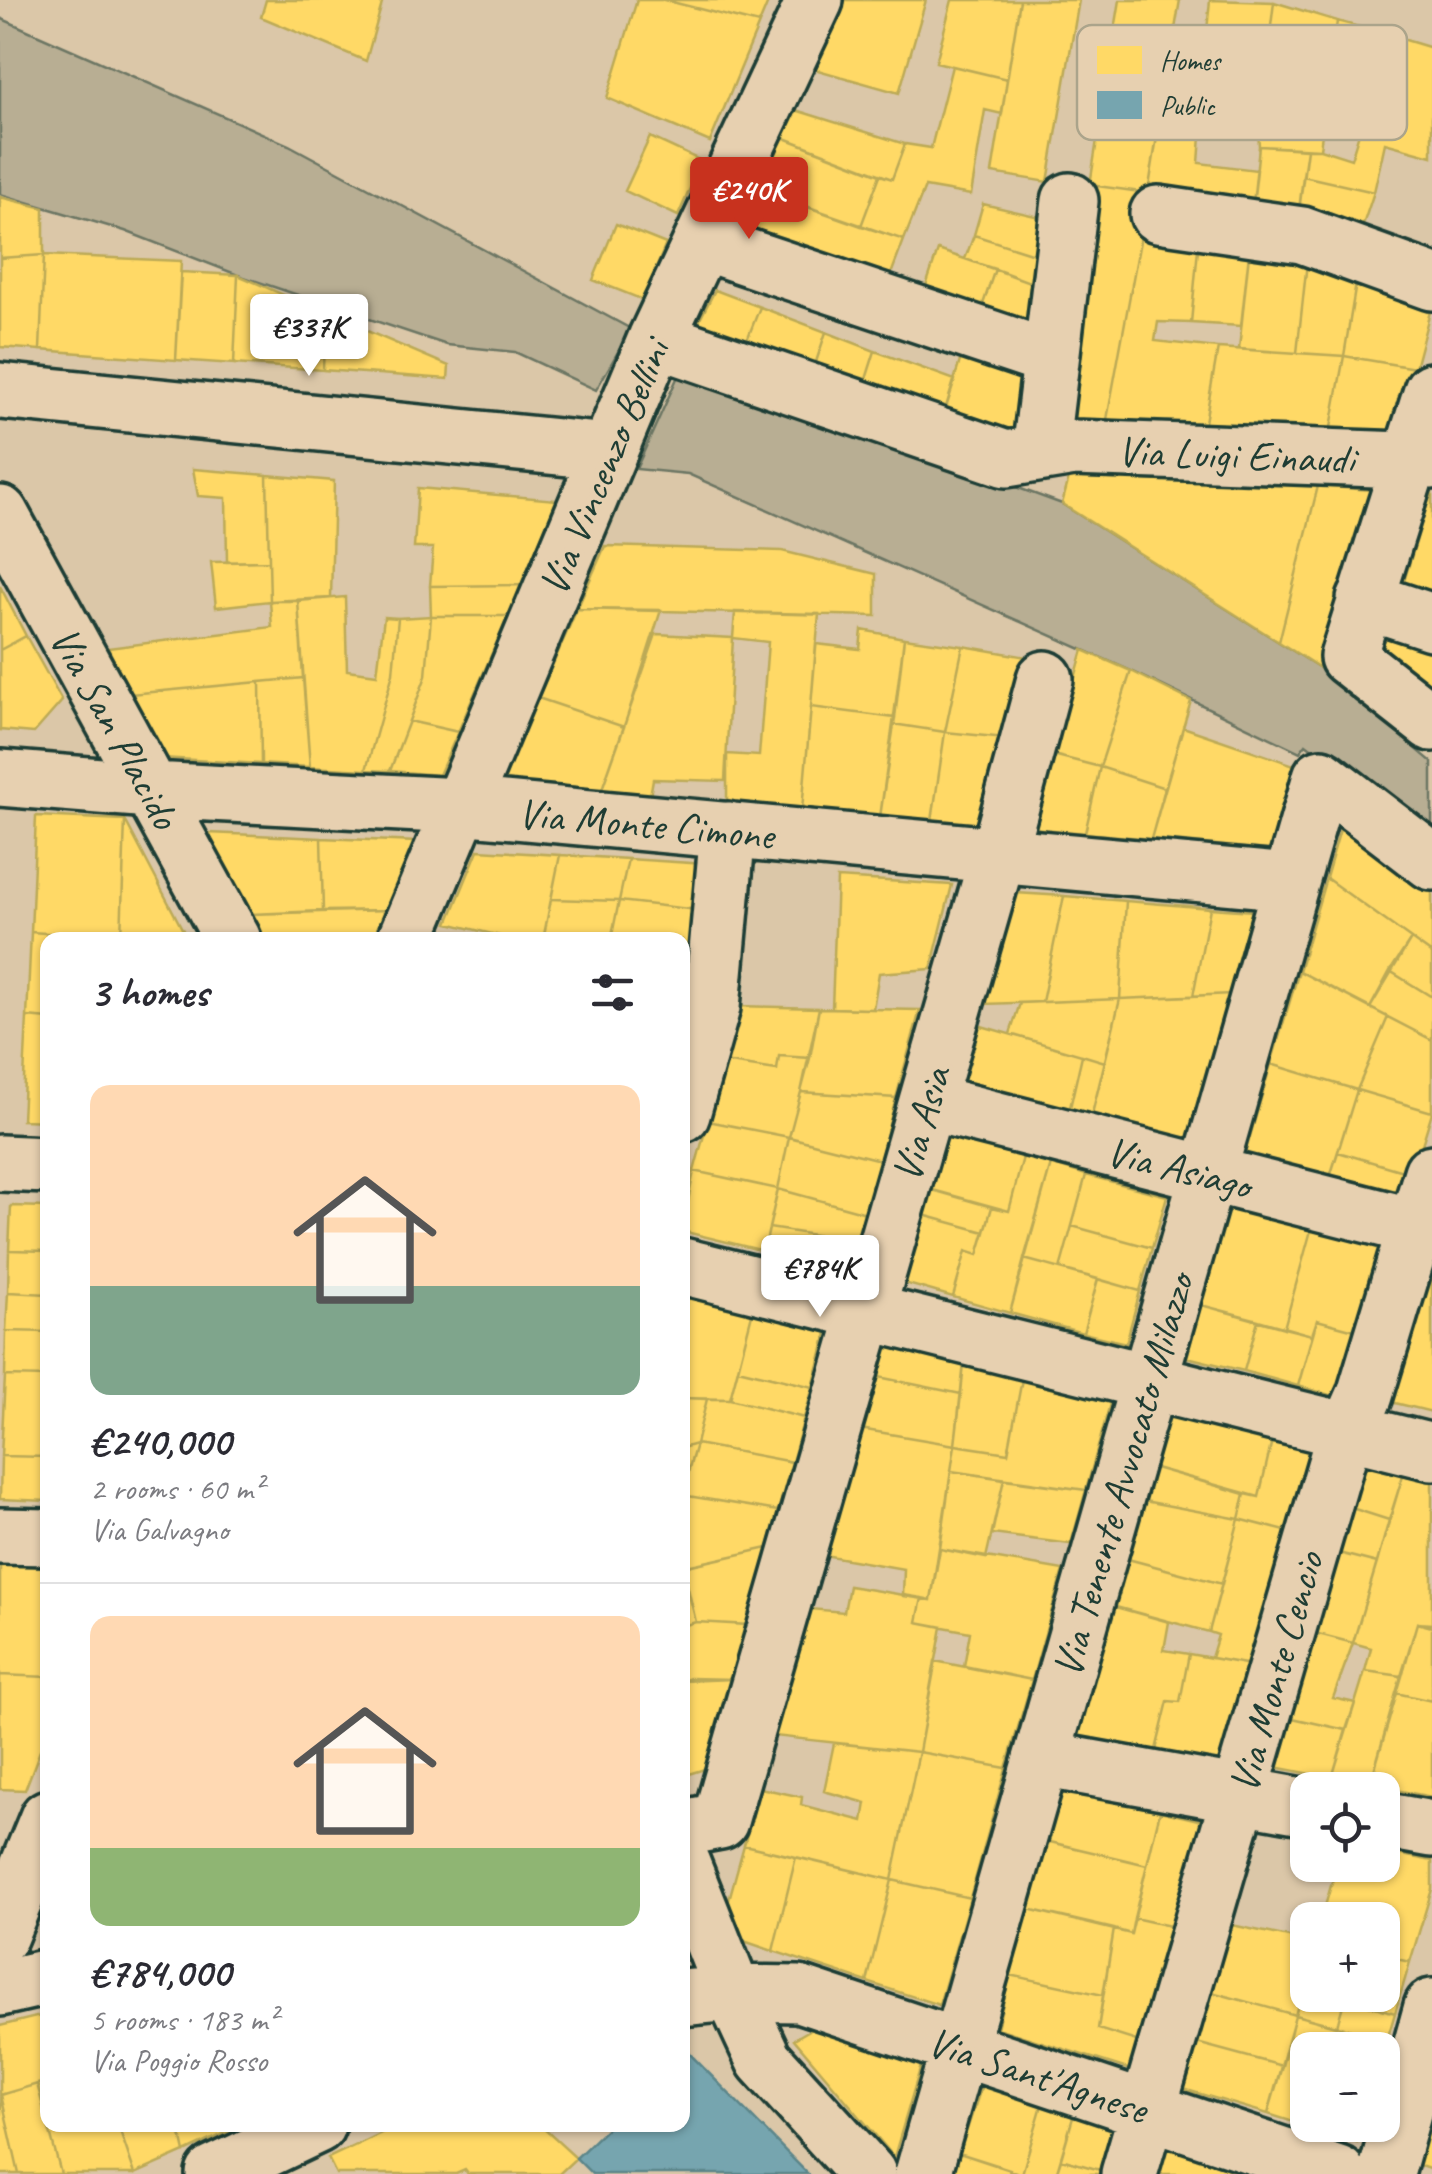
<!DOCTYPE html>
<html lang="en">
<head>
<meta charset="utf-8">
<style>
	body { margin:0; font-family:Caveat,sans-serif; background:#f7f7f7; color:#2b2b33; height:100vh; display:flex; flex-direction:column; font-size:38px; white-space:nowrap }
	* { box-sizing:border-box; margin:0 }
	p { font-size:32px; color:#7c7c81 }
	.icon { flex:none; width:55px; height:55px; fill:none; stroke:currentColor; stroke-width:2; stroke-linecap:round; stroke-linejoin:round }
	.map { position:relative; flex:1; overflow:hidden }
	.sheet { position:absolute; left:40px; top:932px; width:650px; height:1200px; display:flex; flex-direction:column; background:#fff; border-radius:20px; box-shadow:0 2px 8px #0004 }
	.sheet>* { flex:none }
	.controls { position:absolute; left:1290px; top:1772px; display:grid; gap:20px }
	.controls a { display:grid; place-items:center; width:110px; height:110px; border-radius:20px; background:#fff; box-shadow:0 2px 8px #0004; font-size:50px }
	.price { position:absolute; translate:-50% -85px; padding:0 22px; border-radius:10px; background:#fff; color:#222; font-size:32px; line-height:65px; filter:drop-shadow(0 2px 5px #0008) }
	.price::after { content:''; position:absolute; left:50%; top:60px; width:30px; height:22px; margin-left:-15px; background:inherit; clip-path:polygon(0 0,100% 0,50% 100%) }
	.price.active { background:#c8321e; color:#fff }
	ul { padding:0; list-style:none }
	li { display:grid; align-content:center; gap:20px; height:530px; padding:0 50px }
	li+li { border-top:2px solid #e1e1e2 }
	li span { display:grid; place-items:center; height:310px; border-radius:20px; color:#555 }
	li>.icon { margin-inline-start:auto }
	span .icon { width:180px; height:180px; fill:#fffc; stroke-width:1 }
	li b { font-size:42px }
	h2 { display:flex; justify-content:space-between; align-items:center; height:120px; padding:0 50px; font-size:42px }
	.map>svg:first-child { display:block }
	.green { fill:#b8ae93; stroke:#6c7664; stroke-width:2.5 }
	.homes { fill:#ffd966; stroke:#bcaa57; stroke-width:2.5 }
	.public { fill:#76a5af; stroke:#5c868a; stroke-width:2.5 }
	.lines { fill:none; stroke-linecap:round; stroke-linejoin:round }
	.street-casing { stroke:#1f3d34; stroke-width:62 }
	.street { stroke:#e7d0b0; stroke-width:55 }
	.labels { text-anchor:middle; stroke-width:10; stroke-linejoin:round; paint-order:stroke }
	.street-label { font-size:42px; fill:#1f3d34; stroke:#e7d0b0 }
	.key { fill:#e7d0b0; stroke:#aba48b; stroke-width:2.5 }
	.key-label { font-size:28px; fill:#1f3d34 }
</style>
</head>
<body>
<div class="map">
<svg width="1432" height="2174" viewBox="0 0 1432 2174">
	<rect width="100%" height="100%" fill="#dbc7a8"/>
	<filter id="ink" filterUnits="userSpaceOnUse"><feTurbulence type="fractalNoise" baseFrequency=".01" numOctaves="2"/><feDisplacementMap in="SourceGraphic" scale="20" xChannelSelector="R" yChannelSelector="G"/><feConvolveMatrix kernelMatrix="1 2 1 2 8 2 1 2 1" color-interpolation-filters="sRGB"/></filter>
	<g filter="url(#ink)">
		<path class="green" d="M0 18 289 145 631 329 596 390 515 352 447 345 238 275 125 231 0 194Z
			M683 365 1062 504 1320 668 1432 762V840L1306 744 1300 752 1131 671 688 474 636 469Z"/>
		<path class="homes" d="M266 0H383L366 61 261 17Z
			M637 0H664L759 24 710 142 607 98Z
			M664 0H769L759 24Z
			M838 0H926L899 93 807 67Z
			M952 0H1020L1007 79 936 62Z
			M1020 0H1079L1048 182 992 173Z
			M1120 0H1180L1162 105 1104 95Z
			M1210 0 1274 2 1258 130 1198 123Z
			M1274 2 1337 21 1320 149 1259 146 1258 130Z
			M1337 21 1389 35 1364 115 1326 105Z
			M1389 35 1432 48V156L1385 143 1374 192 1303 176 1307 149H1320L1351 159Z
			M952 66 1007 79 1002 114 985 110 971 195 925 187 904 240 861 226 880 175 892 179 905 144 931 148Z
			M1104 95 1162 105 1148 193 1090 185Z
			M789 108 905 144 892 179 777 135Z
			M1158 131 1201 136 1199 163 1257 170 1252 214 1148 193Z
			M777 135 880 175 861 226 754 188Z
			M650 137 702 161 678 216 625 191Z
			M1259 146 1307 149 1298 219 1252 214Z
			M1303 176 1374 192 1358 240 1298 219Z
			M1090 185 1148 193 1142 230 1106 425 1051 422Z
			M754 188 904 240 887 285 735 230Z
			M0 197 44 208V255L0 258Z
			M983 204 1044 218 1040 256 974 235Z
			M616 224 666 244 643 300 593 280Z
			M1142 230 1199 238 1191 323 1158 322 1155 341 1218 348 1204 428 1106 425Z
			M974 235 1040 256 1038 285 965 259Z
			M1199 238 1250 244 1241 326 1191 323Z
			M1250 244 1308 253 1297 353 1239 349Z
			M938 250 995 269 978 319 922 298Z
			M1308 253 1358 271 1344 356 1297 353Z
			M44 255 40 350 0 347V258Z
			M44 255 181 261 176 360 40 350Z
			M995 269 1038 285 1032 338 978 319Z
			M1358 271 1432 304 1415 368 1344 356Z
			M181 272 238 275 234 364 176 360Z
			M238 275 325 313 323 370 234 364Z
			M715 290 760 307 741 355 690 339Z
			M760 307 826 332 811 377 741 355Z
			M325 313 449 366 448 379 323 370Z
			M826 332 875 351 862 392 811 377Z
			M1218 348 1344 356 1330 433 1204 428Z
			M875 351 955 380 943 417 862 392Z
			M963 351 1026 375 1019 441 943 417Z
			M1344 356 1415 368 1397 435 1330 433Z
			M1072 467 1318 486 1279 642 1062 504Z
			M193 469 267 475 269 561 227 562 226 498 198 496Z
			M267 475 334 481 331 598 270 601Z
			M1318 486 1371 490 1320 668 1279 642Z
			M418 488 557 500 521 585 430 586 433 548H414Z
			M1432 489V611L1398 601Z
			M605 546 782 551 876 574V616L577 609Z
			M269 561 270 601 216 607 211 562Z
			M521 585 508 616H431L430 586Z
			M0 586 26 636 0 650Z
			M345 597 347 670 377 674 384 617 398 618 393 673 366 770 310 767 298 601Z
			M270 601H298L303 678 130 694 108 648 272 627Z
			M577 609 661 610 624 727 538 698Z
			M735 612 819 614 802 810 727 803V754L759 756 768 642 733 638Z
			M431 616H508L458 732 409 721 426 676Z
			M431 616 426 676 390 771 366 770 393 673 398 618Z
			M1390 623 1432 638V692L1380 655Z
			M862 630 904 638 895 718 811 707 816 644 860 649Z
			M656 634 733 638 725 781 653 779 650 796 601 792Z
			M26 636 62 701 34 733 0 730V650Z
			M904 638 963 646 945 732 893 724Z
			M963 646 1027 657 1006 738 945 732Z
			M1083 650 1131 671 1100 767 1053 755Z
			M1131 671 1191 701 1165 788 1100 767Z
			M303 678 310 767 261 764 260 682Z
			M260 682 261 764 161 758 130 694Z
			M538 698 624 727 601 792 501 782Z
			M811 707 895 718 880 817 802 810Z
			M409 721 458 732 439 775 390 771Z
			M893 724 945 732 932 821 880 817Z
			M1183 727 1297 766 1269 850 1151 839Z
			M945 732 1006 738 984 826 932 821Z
			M1053 755 1100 767 1085 833 1031 828Z
			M1100 767 1165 788 1151 839 1085 833Z
			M36 816 125 820 121 938 31 932Z
			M1343 819 1432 883V954L1326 878Z
			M125 820 188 940 121 938Z
			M208 833 321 838 323 911 250 914Z
			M321 838 417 842 389 910 323 911Z
			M478 850 560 855 543 940H516L448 923Z
			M560 855 628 859 619 901 551 899Z
			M628 859 706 864 698 910 619 901Z
			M837 878 952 885 931 969 879 973 873 1009 832 1008Z
			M1326 878 1411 939 1370 1008 1299 971Z
			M1015 893 1064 896 1042 1002 984 1004Z
			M1064 896 1126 901 1120 999 1042 1002Z
			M551 899 619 901 611 940H543Z
			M619 901 698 910 690 955 682 953V940H611Z
			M1126 901 1210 908 1193 996 1120 999Z
			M1210 908 1254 911 1230 994 1193 996Z
			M389 910 377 940H264L250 914Z
			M31 932 121 938V940H48V1019L27 1017Z
			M1411 939 1432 954V997L1390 971Z
			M1299 971 1388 1017 1357 1090 1271 1064Z
			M1390 971 1432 997V1040L1370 1008Z
			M1230 994 1185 1146 1091 1118 1120 999Z
			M1120 999 1105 1062 1010 1034 1020 1003Z
			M737 1006 819 1008 810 1058 779 1056 777 1070 723 1062Z
			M819 1008 920 1010 896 1098 801 1092Z
			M27 1017 48 1019V1121L22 1120Z
			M1388 1017 1432 1040V1112L1357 1090Z
			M978 1025 1082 1055 1069 1112 963 1080Z
			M1082 1055 1105 1062 1091 1118 1069 1112Z
			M779 1056 810 1058 789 1137 708 1121 723 1062 777 1070Z
			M1271 1064 1357 1090 1328 1183 1244 1157Z
			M1357 1090 1432 1112 1413 1174 1338 1152Z
			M801 1092 896 1098 880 1160 789 1137Z
			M708 1121 789 1137 778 1189 694 1171Z
			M945 1136 1023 1157 1009 1211 929 1189Z
			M789 1137 880 1160 866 1213 778 1189Z
			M1338 1152 1413 1174 1404 1206 1328 1183Z
			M1023 1157 1051 1164 1010 1313 953 1297 966 1251 978 1255 992 1207 1009 1211Z
			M1051 1164 1086 1175 1060 1269 1024 1259Z
			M694 1171 778 1189 764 1251 682 1231Z
			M1086 1175 1167 1196 1152 1248 1072 1226Z
			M778 1189 866 1213 859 1242 769 1228Z
			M929 1189 992 1207 985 1232 923 1215Z
			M1230 1201 1313 1223 1284 1328 1201 1305Z
			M11 1206 48 1207V1251L9 1250Z
			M923 1215 985 1232 978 1255 966 1251 953 1297 904 1283Z
			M1313 1223 1387 1244 1362 1332 1317 1320 1312 1335 1284 1328Z
			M1072 1226 1152 1248 1140 1291 1060 1269Z
			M769 1228 859 1242 850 1274 764 1251Z
			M9 1250 48 1251V1294L8 1292Z
			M1432 1258V1412L1387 1401Z
			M1024 1259 1098 1279 1083 1333 1010 1313Z
			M1098 1279 1140 1291 1126 1343 1083 1333Z
			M8 1292 48 1294V1332L6 1331Z
			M682 1292 753 1310 730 1399 682 1398Z
			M1201 1305 1258 1320 1244 1371 1187 1357Z
			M753 1310 828 1329 813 1387 738 1369Z
			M1258 1320 1312 1335 1298 1386 1244 1371Z
			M1317 1320 1362 1332 1344 1399 1298 1386Z
			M6 1331 48 1332V1377L5 1376Z
			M883 1344 964 1363 961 1394 874 1376Z
			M964 1363 1022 1379 1008 1453 955 1445Z
			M738 1369 813 1387 804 1418 730 1399Z
			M5 1376 48 1377V1457L1 1456Z
			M874 1376 961 1394 955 1445 860 1429Z
			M1022 1379 1111 1400 1086 1490 951 1471 955 1445 1008 1453Z
			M682 1398 707 1399 696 1444 682 1448Z
			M707 1399H730L804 1418 792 1462 696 1444Z
			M1161 1413 1272 1440 1259 1497 1148 1466Z
			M860 1429 955 1445 931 1600 903 1596 904 1569 824 1555Z
			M1272 1440 1322 1453 1297 1534 1239 1519 1245 1494 1259 1497Z
			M696 1444 792 1462 778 1511 682 1495Z
			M696 1444 682 1491V1448Z
			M1 1456 48 1457V1501L0 1499Z
			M1352 1461 1403 1475 1389 1520 1339 1504Z
			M1148 1466 1245 1494 1239 1519 1139 1500Z
			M951 1471 1004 1479 986 1558 940 1549Z
			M1403 1475 1432 1482V1624L1417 1623 1402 1676 1365 1671 1371 1648 1353 1643Z
			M1004 1479 1086 1490 1071 1544 992 1534Z
			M682 1495 778 1511 768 1548 682 1567Z
			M1139 1500 1239 1519 1222 1584 1124 1558Z
			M1339 1504 1389 1520 1377 1563 1327 1550Z
			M1239 1519 1297 1534 1257 1666 1211 1658 1218 1635 1209 1632Z
			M768 1548 748 1625 696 1622 683 1567Z
			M940 1549 1063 1570 1032 1680 964 1666 970 1632 917 1622 922 1598 931 1600Z
			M1327 1550 1377 1563 1353 1643 1303 1630Z
			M1124 1558 1222 1584 1209 1632 1112 1606Z
			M0 1562 48 1565V1677L0 1675Z
			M682 1567 696 1622 682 1626Z
			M849 1586 922 1598 917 1622 942 1627 919 1752 774 1736 810 1609 844 1612Z
			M1112 1606 1169 1622 1164 1650 1189 1654 1180 1702 1168 1701 1155 1754 1077 1742Z
			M696 1622 748 1625 733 1679 682 1681V1626Z
			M1417 1623 1432 1627V1701L1396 1693Z
			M1303 1630 1353 1643 1333 1698 1355 1703 1346 1730 1279 1715Z
			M1189 1654 1257 1666 1226 1763 1155 1754 1168 1701 1180 1702Z
			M935 1661 1032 1680 1006 1768 919 1752Z
			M1365 1671 1402 1676 1370 1785 1332 1778Z
			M0 1675 48 1677V1730L25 1790 0 1789Z
			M690 1678 733 1679 708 1768 682 1776V1681Z
			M1396 1693 1432 1701V1797L1370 1785Z
			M1279 1715 1346 1730 1332 1778 1265 1765Z
			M834 1743 919 1752 892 1880 744 1845 760 1788 802 1797 801 1805 863 1821 866 1803 824 1791Z
			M919 1752 1006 1768 970 1898 892 1880Z
			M1059 1789 1160 1811 1147 1865 1046 1841Z
			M1160 1811 1211 1823 1179 1928 1134 1918Z
			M1046 1841 1147 1865 1131 1934 1028 1909Z
			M744 1845 796 1857 773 1951 738 1939 727 1907Z
			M1382 1851 1432 1861V1889L1410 1962 1382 1956V1920H1321L1337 1865H1382Z
			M796 1857 892 1880 867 1982 773 1951Z
			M892 1880 970 1898 939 2005 867 1982Z
			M1028 1909 1114 1929 1103 1995 1010 1975Z
			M1134 1918 1179 1928 1146 2044 1098 2029 1114 1929 1131 1934Z
			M1227 1924 1308 1941V1971L1295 2015 1208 1991Z
			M1382 1956 1410 1962 1395 2013 1345 1998 1337 2026 1295 2015 1308 1971V1995H1382Z
			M1010 1975 1103 1995 1098 2029 1146 2044 1137 2072 997 2028Z
			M1208 1991 1295 2015 1282 2066 1193 2042Z
			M1345 1998 1395 2013 1387 2040 1337 2026Z
			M48 2014V2081L0 2095V2026Z
			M1295 2015 1387 2040 1382 2055V2050H1308V2125H1362L1357 2142 1268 2114Z
			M813 2028 922 2062 894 2157 794 2039Z
			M1193 2042 1282 2066 1268 2114 1180 2088Z
			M48 2081V2123L37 2084Z
			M37 2084 48 2125 61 2174H19L1 2095Z
			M982 2085 1042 2105 1022 2174 959 2153Z
			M1 2095 19 2174H0Z
			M1042 2105 1074 2114 1056 2174H1022Z
			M1432 2109V2170L1417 2165Z
			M1074 2114 1120 2130 1107 2172 1061 2159Z
			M48 2125H118L135 2174H61Z
			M118 2125H179L185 2152 135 2174Z
			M179 2125H243L185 2152Z
			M398 2125H540L576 2158 559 2174H468L465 2170 456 2174H336L328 2158Z
			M1163 2146 1243 2174H1155Z
			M959 2153 1010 2169 1009 2174H953Z
			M1061 2159 1107 2172V2174H1056Z"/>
		<path class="public" d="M686 2050 808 2174H592L576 2158 610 2125H682V2054Z"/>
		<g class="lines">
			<g class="street-casing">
				<path id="street" d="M1158 214 1302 235 1432 282
					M702 242 1049 358
					M656 339 1006 459 1074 448 1432 461
					M0 391 609 452
					M1432 391 1348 657 1432 723
					M1040 453 1070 201
					M0 514 233 940
					M1365 600 1432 622
					M0 778 151 790 459 806 1291 882
					M405 940 656 339 815 0
					M927 1102 1432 1231
					M682 1114 712 1007 728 830
					M0 1163 48 1165
					M682 1266 1432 1452
					M0 1536 48 1537
					M1041 1759 1308 1807
					M1382 1820 1432 1829
					M682 1828 720 1821 998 855 1045 679
					M682 1864 733 1993 764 2060 868 2174
					M0 1935 48 1818
					M0 1988 48 1977
					M682 1998 733 1993 799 1994 1338 2174
					M214 2174 317 2125
					M923 2174 1321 777 1432 862
					M1129 2174 1338 1456 1365 1395 1432 1173
					M1386 2174 1432 2007"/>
			</g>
			<use href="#street" class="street"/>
		</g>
	</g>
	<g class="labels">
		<g class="street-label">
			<text transform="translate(1236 454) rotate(2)" y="15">Via Luigi Einaudi</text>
			<text transform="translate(603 467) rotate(-67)" y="15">Via Vincenzo Bellini</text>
			<text transform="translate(116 727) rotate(61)" y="15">Via San Placido</text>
			<text transform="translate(646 823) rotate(5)" y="15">Via Monte Cimone</text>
			<text transform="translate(920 1124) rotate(-74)" y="15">Via Asia</text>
			<text transform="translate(1179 1167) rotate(14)" y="15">Via Asiago</text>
			<text transform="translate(1122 1475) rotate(-74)" y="15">Via Tenente Avvocato Milazzo</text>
			<text transform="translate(1275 1672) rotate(-74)" y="15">Via Monte Cencio</text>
			<text transform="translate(1038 2074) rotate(18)" y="15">Via Sant'Agnese</text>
		</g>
	</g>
	<rect x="1077" y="25" width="330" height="115" rx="15" class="key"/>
	<rect x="1097" y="46" width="45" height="28" fill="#ffd966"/>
	<rect x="1097" y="91" width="45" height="28" fill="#76a5af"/>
	<g class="key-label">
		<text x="1160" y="70">Homes</text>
		<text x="1160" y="115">Public</text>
	</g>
</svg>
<div class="controls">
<a><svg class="icon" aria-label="locate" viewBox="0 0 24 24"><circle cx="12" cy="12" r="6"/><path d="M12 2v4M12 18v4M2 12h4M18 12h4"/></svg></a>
<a>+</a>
<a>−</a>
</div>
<b class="price active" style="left:749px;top:242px">€240K</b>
<b class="price" style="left:309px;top:379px">€337K</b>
<b class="price" style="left:820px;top:1320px">€784K</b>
<section class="sheet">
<h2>3 homes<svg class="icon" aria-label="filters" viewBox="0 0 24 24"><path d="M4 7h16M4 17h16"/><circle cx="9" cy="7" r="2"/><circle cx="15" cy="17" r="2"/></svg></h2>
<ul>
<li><span style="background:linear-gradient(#ffd9b3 65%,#7fa58c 0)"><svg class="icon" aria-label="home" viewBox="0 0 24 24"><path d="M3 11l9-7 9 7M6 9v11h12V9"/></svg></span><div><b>€240,000</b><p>2 rooms · 60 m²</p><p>Via Galvagno</p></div></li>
<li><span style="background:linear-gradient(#ffd9b3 75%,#8fb573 0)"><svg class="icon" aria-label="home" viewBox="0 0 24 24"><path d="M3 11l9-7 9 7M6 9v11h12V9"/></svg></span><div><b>€784,000</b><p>5 rooms · 183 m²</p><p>Via Poggio Rosso</p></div></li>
</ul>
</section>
</div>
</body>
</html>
